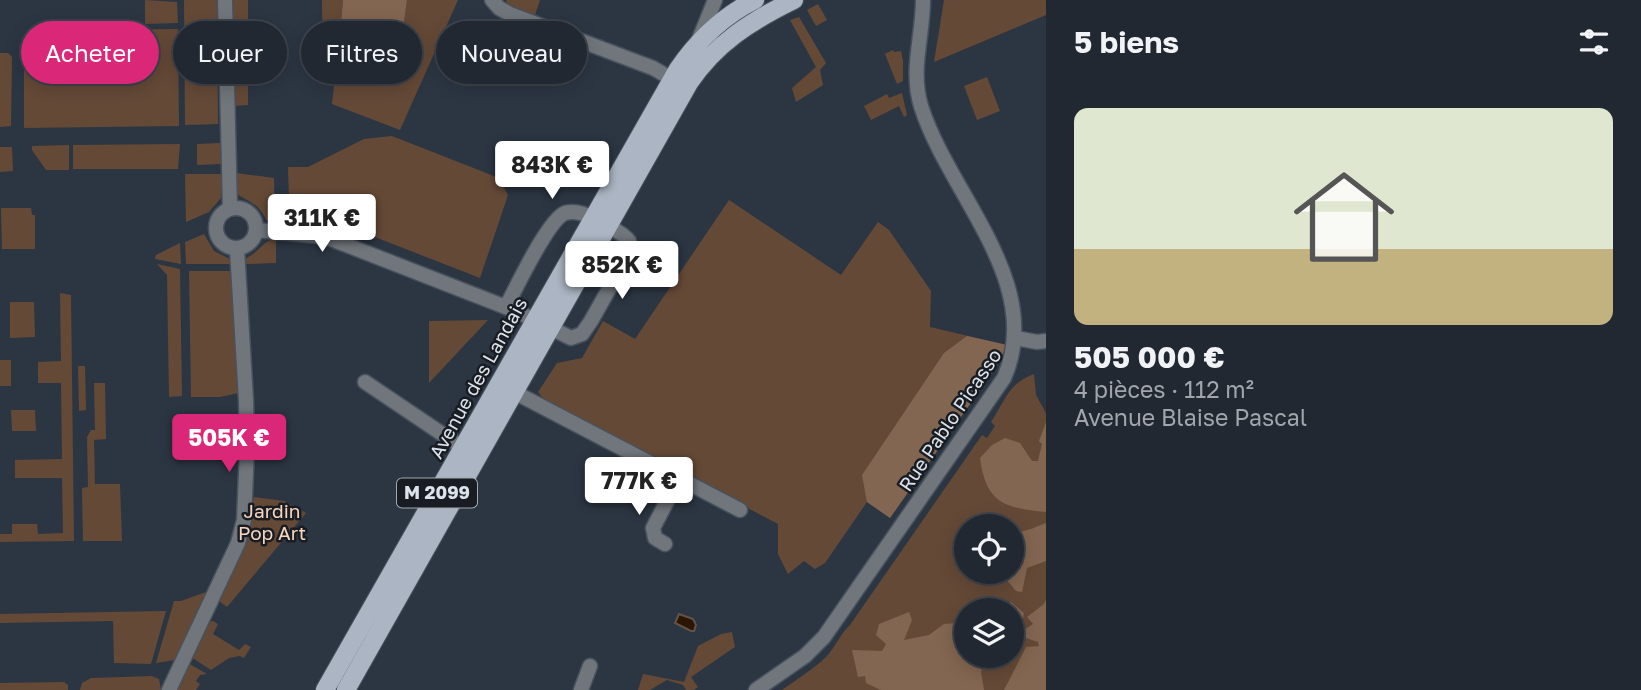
<!DOCTYPE html>
<html lang="fr">
<head>
<meta charset="utf-8">
<style>
	body { margin:0; font-family:"Golos Text",sans-serif; background:#2d343e; color:#f1f3f6; height:100vh; display:flex; flex-direction:column; font-size:26px; white-space:nowrap }
	* { box-sizing:border-box; margin:0 }
	p { font-size:23px; color:#a2a6ac }
	.icon { flex:none; width:38px; height:38px; fill:none; stroke:currentColor; stroke-width:2; stroke-linecap:round; stroke-linejoin:round }
	.map { position:relative; flex:1; overflow:hidden }
	.side { display:flex; flex-direction:column; background:#212832; width:595px }
	.side>* { flex:none }
	.banner { position:absolute; left:21px; top:21px; width:665px; height:63px; display:flex; gap:14px }
	.tools { position:absolute; left:954px; top:514px; display:grid; gap:14px }
	.tools a { display:grid; place-items:center; width:70px; height:70px; border-radius:50%; background:#212832; box-shadow:0 4px 18px #0003,0 0 0 2px #3e444d; font-size:35px }
	.price { position:absolute; translate:-50% -60px; padding:0 16px; border-radius:7px; background:#fff; color:#222; font-size:23px; line-height:46px; filter:drop-shadow(0 2px 4px #0008) }
	.price::after { content:''; position:absolute; left:50%; top:42px; width:21px; height:16px; margin-left:-10px; background:inherit; clip-path:polygon(0 0,100% 0,50% 100%) }
	.price.current { background:#db2777; color:#fff }
	ul { padding:0; list-style:none }
	li { display:grid; align-content:center; gap:14px; height:371px; padding:0 28px }
	li span { display:grid; place-items:center; height:217px; border-radius:14px; color:#555 }
	li>.icon { margin-inline-start:auto }
	span .icon { width:126px; height:126px; fill:#fffc; stroke-width:1 }
	li b { font-size:30px }
	h2 { display:flex; justify-content:space-between; align-items:center; height:84px; padding:0 28px; font-size:30px }
	.pill { padding:0 24px; border-radius:32px; background:#212832; box-shadow:0 4px 18px #0003,0 0 0 2px #3e444d; font-size:24px; line-height:63px }
	.pill.current { background:#db2777; color:#fff }
	main { display:flex; flex:1; min-height:0 }
	.map>svg:first-child { display:block }
	.green { fill:#654937; fill-rule:evenodd }
	.forest { fill:#836651 }
	.water { fill:#2d1503; stroke:#625349; stroke-width:2 }
	.lines { fill:none; stroke-linecap:round; stroke-linejoin:round }
	.street-casing { stroke:#48525e; stroke-width:17 }
	.primary-casing { stroke:#48525e; stroke-width:20 }
	.street { stroke:#71767c; stroke-width:14 }
	.primary { stroke:#abb5c3; stroke-width:18 }
	.labels { text-anchor:middle; stroke-width:5; stroke-linejoin:round; paint-order:stroke }
	.shield { fill:#191d23; stroke:#a2a8af; stroke-width:2 }
	.shield-label { font-size:18px; font-weight:bold; fill:#dce3eb }
	.street-label { font-size:19px; fill:#dce3eb; stroke:#191d23 }
	.park-label { font-size:19px; fill:#f7d6c0; stroke:#191d23 }
</style>
</head>
<body>
<main>
<div class="map">
<svg width="1046" height="690" viewBox="0 0 1046 690">
	<rect width="100%" height="100%" fill="#2c3643"/>
	<path class="green" d="M145 0 177 2 178 23 145 24Z
		M184 0H217L218 124 185 125Z
		M233 0H248V105L234 106Z
		M322 0H343L339 45 399 60 407 0H458L400 130 332 104 335 76H323Z
		M506 0H540L534 18 508 6Z
		M944 0H1046V15L934 62Z
		M818 4 827 20 816 26 807 10Z
		M799 17 826 63 820 70 823 85 796 102 792 88 816 67 790 20Z
		M178 29 179 126 24 128V53L32 52 31 31Z
		M893 50 894 52 901 51 903 61V81L897 84 885 54Z
		M0 53H8L12 57 11 126 0 127Z
		M987 77 1000 111 977 120 964 86Z
		M902 93 907 115 904 117 899 106 871 120 864 106 887 94 889 98Z
		M392 136 499 178 508 195 480 278 321 216V213L289 200 288 167H308L364 139Z
		M220 143 221 164 197 165V144Z
		M180 144 178 169H73V145Z
		M69 145V170H46L32 150V146Z
		M0 147H12L13 171 0 172Z
		M236 173 274 178 275 220H266C258 200 239 199 236 192 235 187 236 179 236 173Z
		M185 174H221V198L209 212 186 222Z
		M729 200 841 275 878 222 889 230 931 291 930 327 1007 345 996 367 890 518 867 502 825 563 815 569 804 561 788 574 778 554V524L546 402 538 392 557 363 582 358 603 321 635 339Z
		M1 208H31L32 215H35V249H2Z
		M204 234 214 251 232 260V264H186L185 242Z
		M276 238V263L244 264V259C258 254 262 241 276 238Z
		M180 243 181 264 155 259 156 255Z
		M157 264 180 269 182 396 169 397 167 275Z
		M189 271H231L238 393 220 397H191Z
		M60 293 71 295 74 541 0 542V534H12V524H37L38 534 63 533 62 478H15V460L62 459 61 383H38V362L61 361Z
		M10 302H34L35 337 10 338Z
		M488 320 429 383V321Z
		M0 360H11V386H0Z
		M78 366H85L86 410 79 411Z
		M1034 374 1036 395 1046 413V679L1037 690H782C797 679 814 669 827 656 836 646 840 634 850 625L982 435 987 438 995 426 991 422C1004 403 1008 383 1034 374ZM966 527H1012V572H966ZM966 611H1012V656H966Z
		M94 383H105L106 439 94 440 95 484H120L122 541H83L82 488 88 487 87 437 91 430H95Z
		M35 410 36 431H12L11 410Z
		M254 497 284 501 306 513 227 607 219 601 247 535Z
		M206 592 207 595 175 660 156 663 174 601H181Z
		M166 611 151 664 114 663 113 621 0 623V614Z
		M213 621 218 624 213 634 239 650 245 644 251 647 244 658 240 656 229 658 211 670 191 657 208 622Z
		M732 632 735 647 691 677 698 687 694 690H686L683 685 667 680 650 690H638L643 674 684 682 698 646 721 634Z
		M188 663 207 674 200 675 196 681 200 684 196 690H175Z
		M152 676 159 679 161 690H80L82 683 91 678Z
		M64 682 68 685V690H0V683Z"/>
	<path class="forest" d="M343 0H407L399 60 339 44Z
		M967 336 1007 345 996 367 890 518 867 502 862 475 944 353Z
		M1046 422V512C1004 508 986 503 980 458L992 445 1005 438 1020 443 1032 461H1038L1042 444 1039 441Z
		M1046 523V561L1027 568 1022 592 1016 591 1000 572H1012L1022 557 1012 553V534L1031 529Z
		M1046 599V690H1004L1026 647 1039 646 1038 642 1026 638 1024 630 1033 624 1027 617 1044 604Z
		M1011 602 1024 613 1022 624 1012 628V611H1003Z
		M909 612 912 620 904 640 929 635 944 624 959 623 966 638V656H993L981 671 984 690H881L866 683 865 676 858 677 852 650 882 651 886 644 876 635 879 624Z"/>
	<path class="water" d="M679 614 693 619 696 625 694 631H691L675 623Z"/>
	<g class="lines">
		<g class="street-casing">
			<path id="street" d="M225 0 230 209
				M492 0 499 8 510 14 653 68 672 79
				M700 37 715 0
				M216 228a20 20 0 1 1 40 0a20 20 0 1 1-40 0Z
				M257 230 326 237 516 311 571 338 582 334 591 321 627 257 629 241C622 232 611 228 601 222 591 217 577 209 565 213 548 220 516 288 506 307
				M1021 339 1037 342 1046 341
				M365 382 463 448
				M514 392 740 510
				M665 544 655 538 653 528 679 478
				M169 690 238 543 244 520 247 449 246 400 237 249
				M581 690 590 666
				M756 690 805 656 824 637 1004 378C1046 283 948 193 921 106 910 70 923 36 923 0"/>
		</g>
		<g class="primary-casing">
			<path id="primary" d="M325 690 678 69C698 40 723 16 755 0
				M346 690 689 83C716 43 751 21 794 0"/>
		</g>
		<use href="#street" class="street"/>
		<use href="#primary" class="primary"/>
	</g>
	<g class="labels">
		<rect class="shield" x="397" y="478.5" width="80" height="29" rx="5"/>
		<g class="shield-label">
			<text x="437" y="499">M 2099</text>
		</g>
		<g class="street-label">
			<text transform="translate(478 378) rotate(-61)" y="7">Avenue des Landais</text>
			<text transform="translate(950 420) rotate(-56)" y="7">Rue Pablo Picasso</text>
		</g>
		<g class="park-label">
			<text x="272" y="518">Jardin<tspan x="272" dy="22">Pop Art</tspan></text>
		</g>
	</g>
</svg>
<div class="tools">
<a><svg class="icon" aria-label="locate" viewBox="0 0 24 24"><circle cx="12" cy="12" r="6"/><path d="M12 2v4M12 18v4M2 12h4M18 12h4"/></svg></a>
<a><svg class="icon" aria-label="layers" viewBox="0 0 24 24"><path d="M12 4l9 5-9 5-9-5zM3 14l9 5 9-5"/></svg></a>
</div>
<b class="price" style="left:552px;top:201px">843K €</b>
<b class="price" style="left:322px;top:254px">311K €</b>
<b class="price" style="left:622px;top:301px">852K €</b>
<b class="price current" style="left:229px;top:474px">505K €</b>
<b class="price" style="left:639px;top:517px">777K €</b>
<div class="banner">
<a class="pill current">Acheter</a>
<a class="pill">Louer</a>
<a class="pill">Filtres</a>
<a class="pill">Nouveau</a>
</div>
</div>
<section class="side">
<h2>5 biens<svg class="icon" aria-label="filters" viewBox="0 0 24 24"><path d="M4 7h16M4 17h16"/><circle cx="9" cy="7" r="2"/><circle cx="15" cy="17" r="2"/></svg></h2>
<ul>
<li><span style="background:linear-gradient(#dfe7d0 65%,#c2b280 0)"><svg class="icon" aria-label="home" viewBox="0 0 24 24"><path d="M3 11l9-7 9 7M6 9v11h12V9"/></svg></span><div><b>505 000 €</b><p>4 pièces · 112 m²</p><p>Avenue Blaise Pascal</p></div></li>
</ul>
</section>
</main>
</body>
</html>
